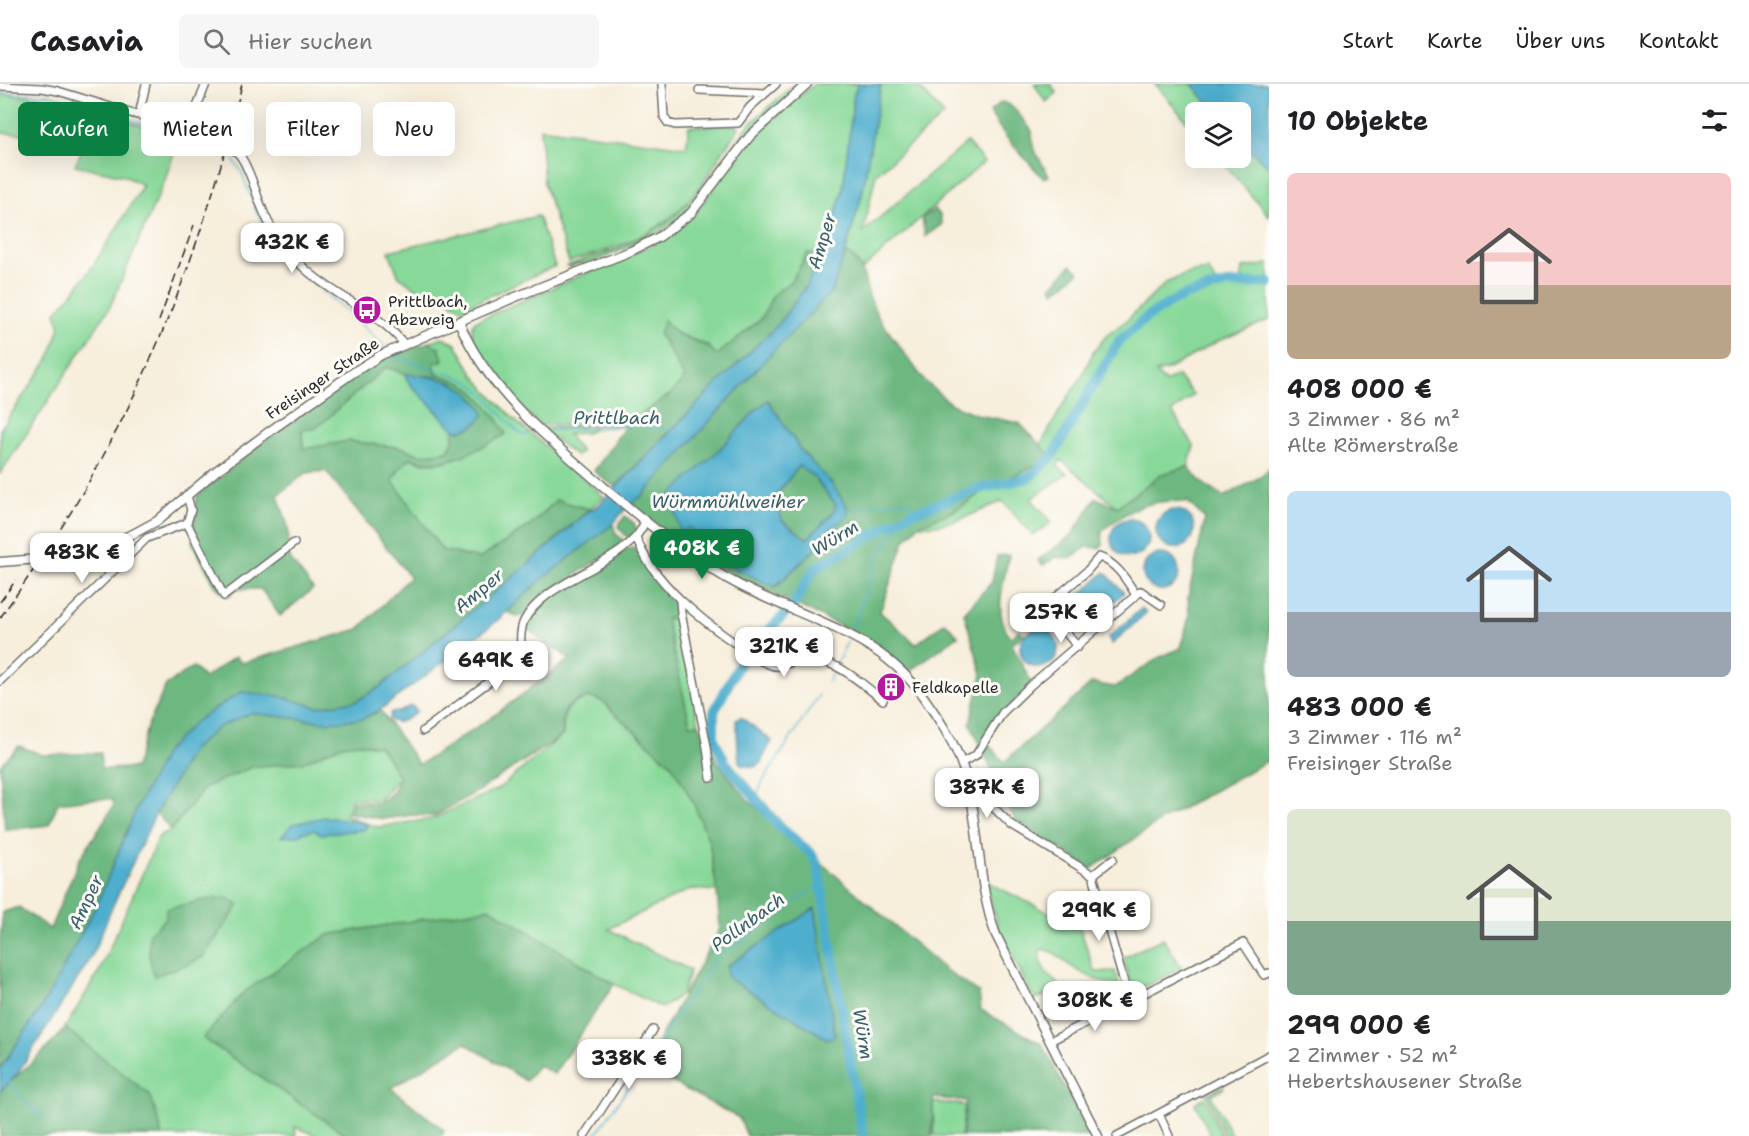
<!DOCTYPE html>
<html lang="de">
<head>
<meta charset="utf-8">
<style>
	body { margin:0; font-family:"Shantell Sans",sans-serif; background:#f6f6f6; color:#202124; height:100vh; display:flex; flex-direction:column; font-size:22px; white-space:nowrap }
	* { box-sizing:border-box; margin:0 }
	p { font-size:20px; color:#757577 }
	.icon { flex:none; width:33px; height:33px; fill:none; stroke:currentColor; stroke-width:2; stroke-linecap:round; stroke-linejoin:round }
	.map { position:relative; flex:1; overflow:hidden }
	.sheet { display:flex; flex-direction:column; background:#fff; width:480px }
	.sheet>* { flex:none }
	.banner { position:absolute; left:18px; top:18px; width:570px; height:54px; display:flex; gap:12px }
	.buttons { position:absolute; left:1185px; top:18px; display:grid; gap:12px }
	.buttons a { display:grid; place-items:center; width:66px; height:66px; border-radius:9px; background:#fff; box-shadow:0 6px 24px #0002; font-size:30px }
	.price { position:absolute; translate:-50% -51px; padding:0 14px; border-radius:12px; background:#fff; color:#222; font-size:20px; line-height:39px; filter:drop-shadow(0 2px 3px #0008) }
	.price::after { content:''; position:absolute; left:50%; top:36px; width:18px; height:14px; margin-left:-9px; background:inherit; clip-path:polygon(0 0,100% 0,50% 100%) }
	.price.on { background:#0b8043; color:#fff }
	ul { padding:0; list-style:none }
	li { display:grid; align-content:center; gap:12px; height:318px; padding:0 18px }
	li span { display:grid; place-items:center; height:186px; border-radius:9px; color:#555 }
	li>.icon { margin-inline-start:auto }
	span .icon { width:108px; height:108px; fill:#fffc; stroke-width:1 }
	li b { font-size:26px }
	h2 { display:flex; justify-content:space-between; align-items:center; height:72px; padding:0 18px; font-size:26px }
	.tag { padding:0 21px; border-radius:9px; background:#fff; box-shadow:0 6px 24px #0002; font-size:21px; line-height:54px }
	.tag.on { background:#0b8043; color:#fff }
	header { display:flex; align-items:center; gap:36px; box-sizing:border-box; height:84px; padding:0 30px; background:#fff; border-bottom:2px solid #e0e0e0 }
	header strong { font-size:28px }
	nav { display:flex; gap:33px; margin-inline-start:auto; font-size:21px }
	.search { width:420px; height:54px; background:#f6f6f6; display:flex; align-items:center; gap:15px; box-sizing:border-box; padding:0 21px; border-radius:9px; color:#757577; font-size:22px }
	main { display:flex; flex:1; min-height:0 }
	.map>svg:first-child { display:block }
	.green { fill:#87d899; stroke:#598262; stroke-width:1.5 }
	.forest { fill:#6db881; stroke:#4c7256; stroke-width:1.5; fill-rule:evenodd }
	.water { fill:#4eaecd; stroke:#3c6c7c; stroke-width:1.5; fill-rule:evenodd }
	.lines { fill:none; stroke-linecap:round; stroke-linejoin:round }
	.stream { stroke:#4eaecd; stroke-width:1.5 }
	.river { stroke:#4eaecd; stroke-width:10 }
	.minor-casing { stroke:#726f69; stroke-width:10 }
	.major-casing { stroke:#726f69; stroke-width:11 }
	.minor { stroke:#fff; stroke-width:7 }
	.major { stroke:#fff; stroke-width:8 }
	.rail { stroke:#2b2b2b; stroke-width:1.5; stroke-dasharray:9 4.5; stroke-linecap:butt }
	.labels { text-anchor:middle; stroke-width:6; stroke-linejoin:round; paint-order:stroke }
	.poi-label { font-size:16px; fill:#2b2b2b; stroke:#fdfcf7; text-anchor:start }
	.street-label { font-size:16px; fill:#2b2b2b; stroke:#fdfcf7 }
	.water-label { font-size:18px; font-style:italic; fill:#395f6c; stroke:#fdfcf7 }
</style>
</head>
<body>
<header>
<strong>Casavia</strong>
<div class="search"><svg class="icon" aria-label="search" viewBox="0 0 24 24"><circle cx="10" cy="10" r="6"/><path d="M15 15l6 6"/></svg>Hier suchen</div>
<nav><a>Start</a><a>Karte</a><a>Über uns</a><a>Kontakt</a></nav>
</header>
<main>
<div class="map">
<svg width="1269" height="1052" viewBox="0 0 1269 1052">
	<rect width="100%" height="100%" fill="#fdfcf7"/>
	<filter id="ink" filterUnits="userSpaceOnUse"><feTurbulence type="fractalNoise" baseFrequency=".0167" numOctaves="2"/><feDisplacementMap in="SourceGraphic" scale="12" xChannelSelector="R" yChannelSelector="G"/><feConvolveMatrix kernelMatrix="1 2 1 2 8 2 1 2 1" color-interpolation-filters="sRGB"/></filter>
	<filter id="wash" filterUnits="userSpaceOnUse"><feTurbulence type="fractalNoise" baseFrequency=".008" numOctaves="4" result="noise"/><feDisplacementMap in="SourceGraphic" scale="24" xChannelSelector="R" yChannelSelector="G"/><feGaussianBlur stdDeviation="1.35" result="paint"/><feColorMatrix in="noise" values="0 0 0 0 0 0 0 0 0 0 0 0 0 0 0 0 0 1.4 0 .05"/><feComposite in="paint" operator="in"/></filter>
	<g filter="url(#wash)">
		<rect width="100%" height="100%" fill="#f7eedc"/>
		<path class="green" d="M794 0H801L747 50 697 117 681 134 646 156 593 178 579 181 578 179 570 184 567 182 619 164 648 150 672 135 691 117 749 41Z
			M814 0H858L854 10 843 104 831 148 819 176 816 169H808L791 197 773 211 762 234 717 272 708 262 676 249 664 237 660 252C670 265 676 280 685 294L672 309 626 341H539C522 323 458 262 475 237L661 157 692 133 755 51Z
			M881 0H916L944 31 876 90 863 148 967 58 984 78 862 186 854 174 845 169 862 111Z
			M1034 0H1050L1057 9 1046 18Z
			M1155 0H1192L1215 28H1196L1195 47Z
			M0 10 37 13 100 28 179 54 165 96 110 223 0 390V346L50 273 60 243 56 228C92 190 116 144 143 101L124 92 75 81 89 52 0 49Z
			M737 41 739 44C721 68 708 94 687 118 657 152 611 165 569 178L544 100 540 44 686 63 689 42Z
			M1241 58 1269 83V132L1219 74H1240Z
			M538 132 555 182 461 225 439 209 433 211 430 215 398 191 389 167Z
			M1269 180V236L1218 257 1167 286 1156 289 1165 298 1177 292 1194 311 1172 328 1194 362 1188 383 1162 390 1117 423 1061 376 1057 382 1067 390 1031 415 1052 438 1033 451 1002 417C979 428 944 445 919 441L952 428 967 419 980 409 1052 373 1040 362 1063 321 1079 297 1094 267 1107 251 1126 237 1166 199 1189 189 1208 186 1218 202 1241 200 1243 184Z
			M442 253 456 260 474 291 486 306 516 337 593 403 604 413 589 425 556 416 531 441 479 475 442 466 392 397 399 385 410 374 423 379 447 378 499 337C477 312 469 299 436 290L434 279 443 276 439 264 429 258Z
			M386 283 407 290 406 291 410 300 454 345V355L448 367 420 371 403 364 349 357 303 366 302 346 316 344Z
			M574 343 598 344 586 349 567 350 581 368 576 372 542 345Z
			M678 532 699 640 690 641 666 535Z
			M591 613 605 618 613 628 672 681 693 718 709 757 717 807 691 805 608 845 690 886 682 910 662 924 614 900 490 824 328 851 244 908 203 954 348 1052H319L295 1043 296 1052H161L160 1041 65 944 100 886 159 752 171 746 205 703 252 683 303 678 342 661 357 659 380 662 399 693 379 716 352 715 345 731 377 743 432 735 498 705 563 651C563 626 566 620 591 613Z
			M985 797 1080 844 1095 888 1115 887 1120 903C1103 899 1087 893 1072 883 1060 875 1056 866 1041 865 1037 885 1051 894 1065 906L1034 915 999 846Z
			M1163 854 1182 884 1133 908 1123 874Z
			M1223 1002 1224 1004 1211 1011 1232 1052H1225L1206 1010Z
			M1203 1014 1205 1015 1222 1052H1211L1195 1019Z
			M933 1018 965 1021 961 1052H934Z"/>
		<path class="forest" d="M1001 18 1006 19 1014 24 1032 47 1033 63 1049 92 1043 94C1024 73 1003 53 990 28Z
			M935 125 940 131 942 140 925 153 922 134Z
			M808 169H816L819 176 807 201 778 241 714 303 615 403 594 387 626 341 672 309 685 294C676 280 670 265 659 251L664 236 676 249 708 262 717 271 762 234 773 211 791 197Z
			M845 169 854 174 862 186 869 212 878 233 924 296 951 320 978 331 1019 339 1052 373 980 409 967 419 951 428 919 441 905 456 880 528 916 560 945 538 958 552 908 588 860 551 712 481 658 444 632 419 642 412 765 276 831 207ZM768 316 802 368 832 400 843 436 826 448 814 467 775 503 706 457 689 442 720 365 755 327Z
			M1071 181 1079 188 1055 208 1051 203Z
			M429 258 439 264 443 276 434 279 436 290C447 293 458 296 467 302 481 311 498 335 506 350 477 366 444 387 410 374L399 385 392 396 442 466 479 475 531 441 557 416 589 425 526 482 380 603 357 617 317 623 279 612 241 608 137 723 97 820 46 916 0 985V856L3 828 19 823 50 845 79 776 114 721 112 715H91L58 719 49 741 5 746 0 681 19 662 43 671 101 669V685L135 684 148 641 166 601 193 583 204 594 235 573 242 579 359 545 410 493 326 387 306 389 278 411 288 443 290 475 313 505 280 532 261 505H235L228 513 215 502 192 458 197 412C262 360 325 304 399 267H405ZM386 283 407 290 436 293 461 347 454 345V355L448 367 420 371 403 364 349 357 303 365 302 346 316 344Z
			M799 382 814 393 836 421 833 429 807 455 783 437 773 415Z
			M1188 383 1202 399 1224 413 1260 393 1269 384V676L1160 737 1091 785 1015 736 970 639 982 590 964 529 992 498 997 472 1009 471C1004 497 992 532 1011 554L1019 546 1024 550 1012 560 1032 600 1004 628 985 657 1004 678 1092 599 1115 603 1160 573 1181 564 1189 533 1188 513 1205 435 1188 418C1150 414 1131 424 1102 447L1103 461 1099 464 1087 463 1069 475 1056 473 1043 481 1038 476 1072 451 1096 414 1117 423 1162 390Z
			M625 432 634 439 637 446 630 453H627L619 444V440Z
			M613 440 616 450 624 456V459L538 515 523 532H517L507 528 541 496Z
			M633 463 638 467 642 475 675 512 678 532 666 535 690 640H699L716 676 747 715 948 888 979 909 981 926 1042 960 1090 1052H962L966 1017 933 1014 932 1052H747L739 1034 644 983 720 844 717 807 709 757 693 718 672 681 613 628C610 625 607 620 603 618 590 610 568 616 563 632 562 638 563 645 563 651L478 707 434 732 412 731 383 735 348 729 353 718 379 719 393 708 399 693 380 662 357 659 342 661 303 678 252 683 205 703 171 746 156 729 192 666 218 643 251 629 328 638 374 630 380 626 419 681 488 636 570 575 524 543C537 515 571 499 596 484 608 476 620 467 633 463Z
			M227 814 239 821 203 873 189 880 154 892 149 871V850L166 834V825L204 816Z
			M490 824 614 900 554 990 538 981 526 997 465 959 391 1004 444 1046 442 1052H348L203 954 244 908 328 851Z
			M65 944 150 1011 160 1041 161 1052H0V1008C21 986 47 968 65 944Z"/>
		<path class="water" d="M858 0H881L862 111 845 169 832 207 765 276 642 412 627 423 613 440 541 496 496 538 380 626 362 635 328 638 251 629 219 643 192 666 156 729 114 819 91 874 17 990 0 1008V985L46 916 97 820 137 723 166 667 197 636 241 608 279 612 317 623 357 617 380 603 526 482 590 426 598 422 714 303 778 241 807 201 831 148 843 104 854 10Z
			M1192 0H1269V83L1241 58 1240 28H1215Z
			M407 290C433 293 456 294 474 315 479 320 483 324 484 331 477 341 467 348 454 345L410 300 406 294Z
			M768 316 802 368 832 400 848 424 847 433 826 448 814 466 775 503 727 481 689 443 681 450 671 411 720 365 755 327ZM799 382 814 393 836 421 833 429 807 455 783 437 773 415Z
			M1156 445a19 19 0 1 1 38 0a19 19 0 1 1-38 0Z
			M1111 454a19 19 0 1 1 38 0a19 19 0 1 1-38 0Z
			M1143 488a18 18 0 1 1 36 0a18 18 0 1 1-36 0Z
			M1105 488 1124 509 1087 541 1069 520Z
			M1142 524 1146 529 1112 560 1108 554Z
			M1020 564a19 19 0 1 1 38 0a19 19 0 1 1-38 0Z
			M410 622 414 623 417 627C409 634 398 643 389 635L391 628H399Z
			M741 633 772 657 760 680 754 683 742 681 739 678 736 636Z
			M324 733 352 736 368 741 364 746 321 750 314 746 304 748 296 752 281 753 293 740Z
			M815 824 835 952 827 955 728 894 727 882Z"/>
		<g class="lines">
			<path class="stream" d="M0 9 47 10 181 51
				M186 53 211 61 232 73 242 89 256 127 279 167 295 185 348 228 387 265
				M393 270C416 282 443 286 467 297 490 309 503 340 524 351L528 350
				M551 346 641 342 673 346
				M972 396 978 405
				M848 429 853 425 902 416 919 426
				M851 548 881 466 909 430
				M836 581 848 556
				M828 598 834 585
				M756 714 763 697 819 611
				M9 998 43 1035
				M595 1052 715 876 822 799"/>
			<path class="river" d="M863 1052 818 782 811 769 780 743 725 678 714 655V628L745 569 793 522 814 485 909 430 982 404 1028 394 1052 373 1119 257 1147 233 1171 218 1186 211 1226 200 1269 199"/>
		</g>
	</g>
	<g filter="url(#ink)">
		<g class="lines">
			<g class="minor-casing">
				<path id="minor" d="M662 0 664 33 668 39 675 41 738 39 750 23 776 0
					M0 2 42 4 58 7C84 15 110 23 137 31 166 39 222 48 241 73 251 88 255 107 262 124 270 145 286 168 303 183 333 212 378 227 404 260
					M699 6 765 9
					M139 31 146 0
					M188 45 206 0
					M187 412 191 426 187 439 224 512 294 459
					M636 453C652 498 701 536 739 562 749 569 760 578 771 581 781 585 788 578 798 576 832 570 858 597 883 616
					M680 516 681 529 707 663 711 694
					M1044 523 1078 563
					M1026 539 1087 487 1099 473C1117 479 1127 497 1136 511
					M0 597 147 454 187 439
					M423 647 521 574C521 563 519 547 524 537 545 494 631 480 645 437
					M961 679 976 671 1003 628 1032 600 1141 507 1161 521
					M970 712 978 711 983 713 1011 741 1093 791 1129 916
					M1093 791 1113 775
					M1050 957 1243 859 1264 891 1269 889
					M1159 1030 1169 1052
					M584 1052 653 946
					M1117 1052 1269 971"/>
			</g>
			<g class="major-casing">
				<path id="major" d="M459 238C488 307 548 355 604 403 647 439 689 475 739 501 804 535 873 547 920 608 937 632 955 658 964 687 981 741 976 798 996 851L1098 1052
					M0 478 53 474 90 467 133 450 157 437 216 387 270 347 354 288 381 271 513 214 631 167 659 153 691 129 750 52 807 0"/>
			</g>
			<use href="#minor" class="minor"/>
			<use href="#major" class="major"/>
			<path class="rail" d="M159 237 194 141
				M0 518 16 496
				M0 534C30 491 61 447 87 401 159 275 209 141 242 0"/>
		</g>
	</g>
	<defs>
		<g id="bus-disc" transform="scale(1.5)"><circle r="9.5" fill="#b5179e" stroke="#fdfcf7"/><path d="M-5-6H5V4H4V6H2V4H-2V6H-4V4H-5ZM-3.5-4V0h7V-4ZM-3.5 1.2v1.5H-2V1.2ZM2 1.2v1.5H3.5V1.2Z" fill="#fff"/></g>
		<g id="building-disc" transform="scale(1.5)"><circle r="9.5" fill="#b5179e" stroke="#fdfcf7"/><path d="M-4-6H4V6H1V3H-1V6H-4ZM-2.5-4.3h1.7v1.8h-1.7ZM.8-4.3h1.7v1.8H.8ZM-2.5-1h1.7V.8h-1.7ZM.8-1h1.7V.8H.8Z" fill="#fff"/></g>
	</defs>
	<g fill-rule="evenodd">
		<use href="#bus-disc" x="367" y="226"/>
		<use href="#building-disc" x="891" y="603"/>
	</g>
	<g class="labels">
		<g class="poi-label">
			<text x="388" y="223">Prittlbach,<tspan x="388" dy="18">Abzweig</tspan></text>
			<text x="912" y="609">Feldkapelle</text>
		</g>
		<g class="street-label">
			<text transform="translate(322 294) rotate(-34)" y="6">Freisinger Straße</text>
		</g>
		<g class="water-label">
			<text transform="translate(822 157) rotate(-73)" y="6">Amper</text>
			<text x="617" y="340">Prittlbach</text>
			<text x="728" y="424">Würmmühlweiher</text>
			<text transform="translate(835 454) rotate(-31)" y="6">Würm</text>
			<text transform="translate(479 507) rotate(-40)" y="6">Amper</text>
			<text transform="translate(86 818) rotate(-65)" y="6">Amper</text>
			<text transform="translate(748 838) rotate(-36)" y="6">Pollnbach</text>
			<text transform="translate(863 950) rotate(81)" y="6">Würm</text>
		</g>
	</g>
</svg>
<div class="buttons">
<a><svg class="icon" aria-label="layers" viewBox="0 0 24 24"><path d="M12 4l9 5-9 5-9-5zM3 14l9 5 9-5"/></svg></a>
</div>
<b class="price" style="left:292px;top:190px">432K €</b>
<b class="price on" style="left:702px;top:496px">408K €</b>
<b class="price" style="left:82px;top:500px">483K €</b>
<b class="price" style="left:1061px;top:560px">257K €</b>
<b class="price" style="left:784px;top:594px">321K €</b>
<b class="price" style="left:496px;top:608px">649K €</b>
<b class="price" style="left:987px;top:735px">387K €</b>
<b class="price" style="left:1099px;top:858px">299K €</b>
<b class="price" style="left:1095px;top:948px">308K €</b>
<b class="price" style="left:629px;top:1006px">338K €</b>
<div class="banner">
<a class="tag on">Kaufen</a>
<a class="tag">Mieten</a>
<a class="tag">Filter</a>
<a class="tag">Neu</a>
</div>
</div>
<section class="sheet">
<h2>10 Objekte<svg class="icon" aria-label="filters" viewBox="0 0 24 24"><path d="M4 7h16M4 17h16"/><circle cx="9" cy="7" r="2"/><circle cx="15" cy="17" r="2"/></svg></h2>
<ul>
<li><span style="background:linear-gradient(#f6c9c9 60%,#b9a48a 0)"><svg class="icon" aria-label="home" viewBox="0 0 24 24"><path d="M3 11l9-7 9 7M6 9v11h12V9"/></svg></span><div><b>408 000 €</b><p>3 Zimmer · 86 m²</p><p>Alte Römerstraße</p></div></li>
<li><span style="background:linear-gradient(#bfe0f5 65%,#9aa5b1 0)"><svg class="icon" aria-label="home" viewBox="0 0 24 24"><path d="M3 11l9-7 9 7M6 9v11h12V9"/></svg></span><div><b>483 000 €</b><p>3 Zimmer · 116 m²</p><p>Freisinger Straße</p></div></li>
<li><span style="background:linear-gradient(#dfe7d0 60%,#7fa58c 0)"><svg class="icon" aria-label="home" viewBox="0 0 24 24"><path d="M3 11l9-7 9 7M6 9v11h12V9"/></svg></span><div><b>299 000 €</b><p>2 Zimmer · 52 m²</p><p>Hebertshausener Straße</p></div></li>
</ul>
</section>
</main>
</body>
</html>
